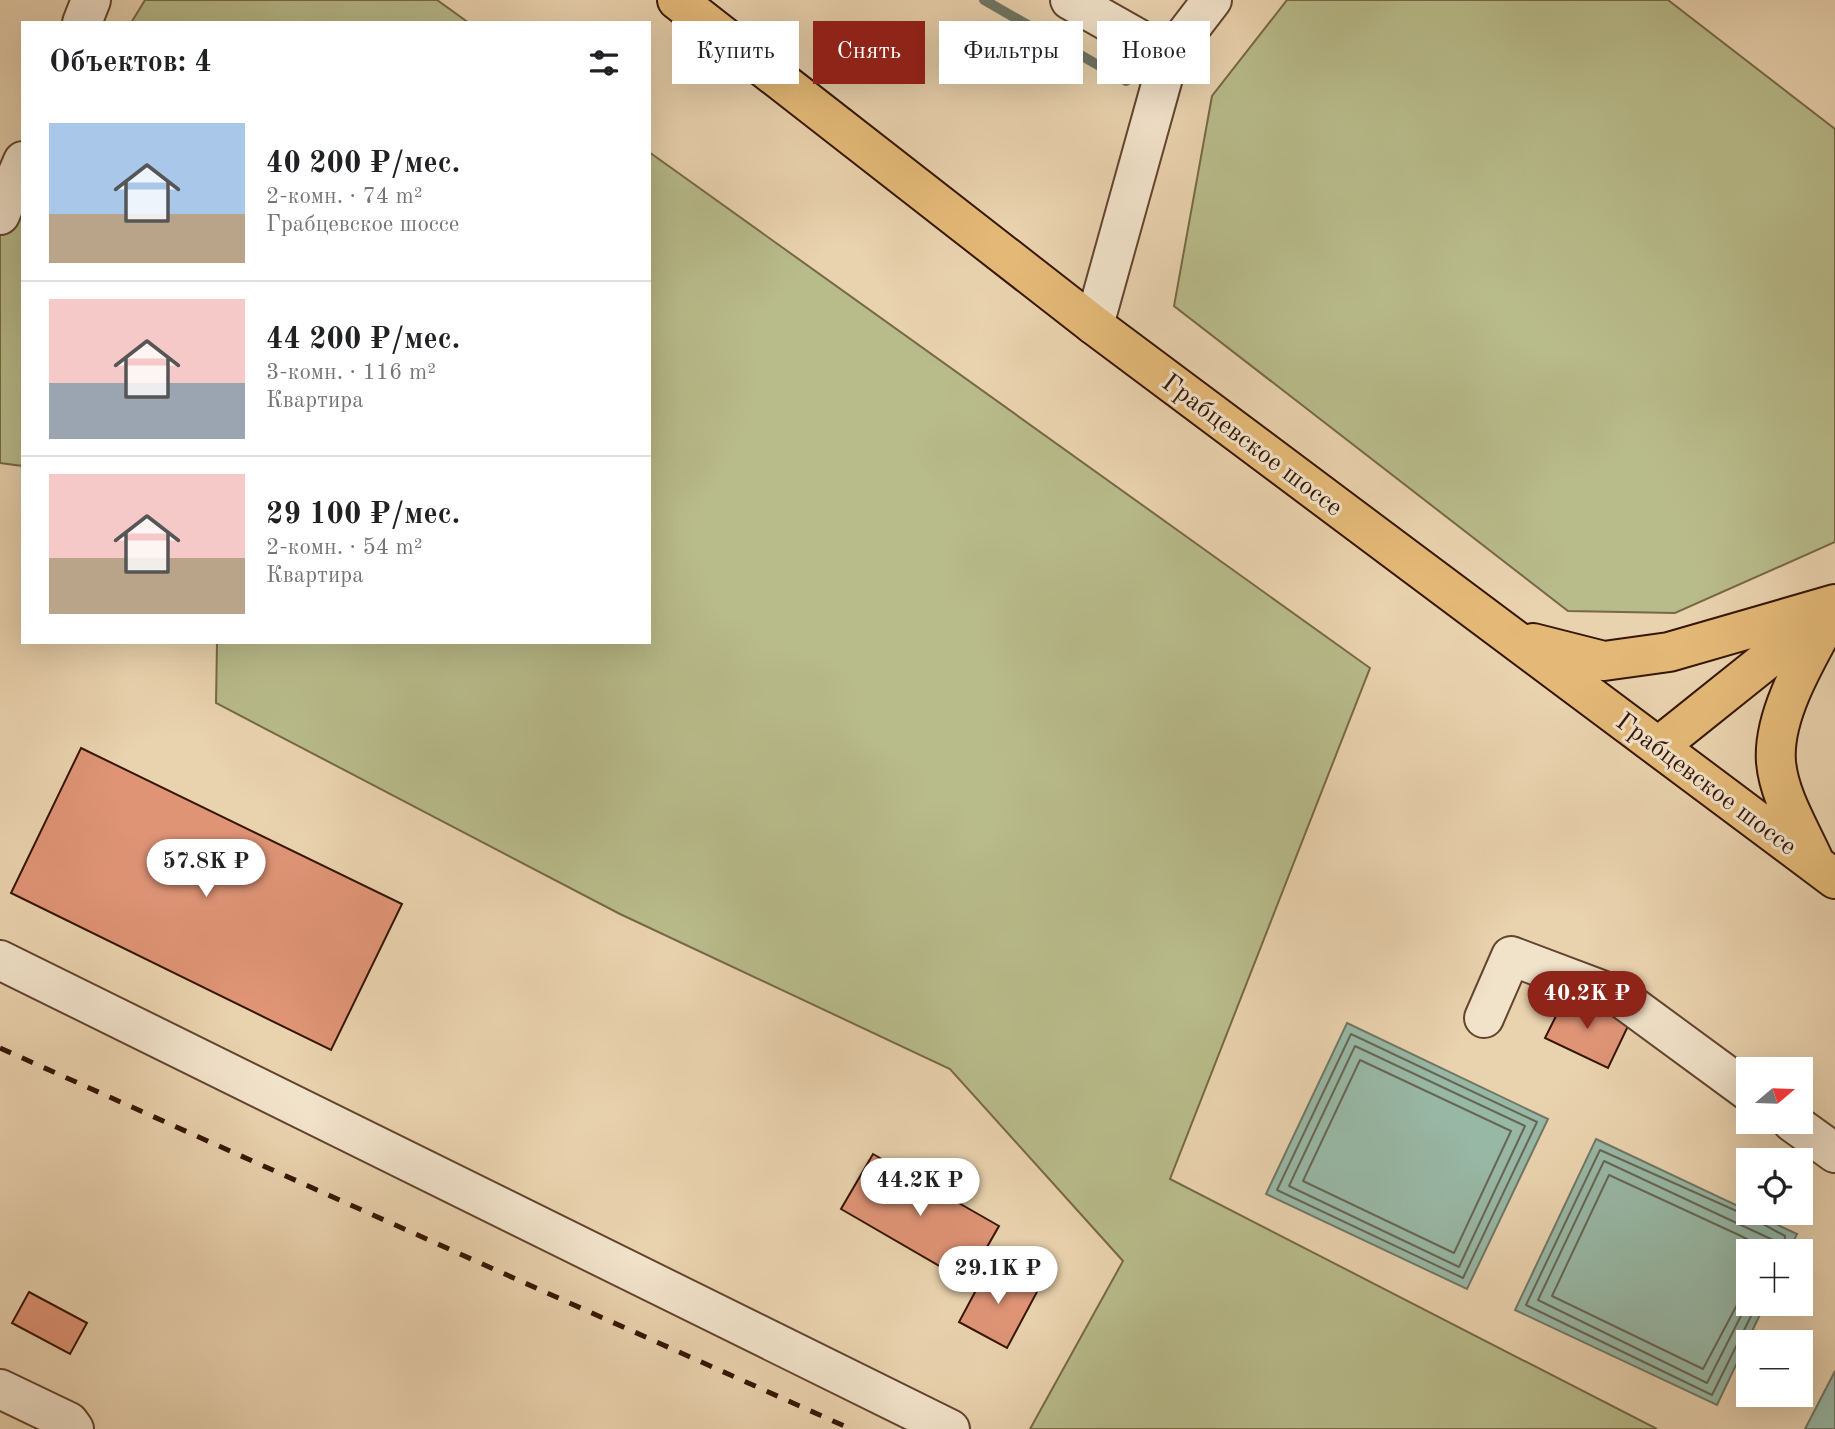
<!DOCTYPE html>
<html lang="ru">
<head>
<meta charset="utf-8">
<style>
	body { margin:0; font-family:"Old Standard TT",serif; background:#f2f2f2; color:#202124; height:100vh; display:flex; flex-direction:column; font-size:26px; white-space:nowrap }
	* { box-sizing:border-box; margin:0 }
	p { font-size:23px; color:#757577 }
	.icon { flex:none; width:38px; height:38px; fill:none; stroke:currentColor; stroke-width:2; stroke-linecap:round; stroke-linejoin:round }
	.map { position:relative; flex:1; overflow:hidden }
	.panel { position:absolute; left:21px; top:21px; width:630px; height:623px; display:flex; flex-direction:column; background:#fff; border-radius:0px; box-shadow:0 7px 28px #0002 }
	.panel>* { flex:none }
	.guide { position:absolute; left:672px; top:21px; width:665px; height:63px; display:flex; gap:14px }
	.needle { width:46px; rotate:71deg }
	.buttons { position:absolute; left:1736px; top:1057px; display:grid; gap:14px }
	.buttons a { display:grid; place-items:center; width:77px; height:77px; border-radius:0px; background:#fff; box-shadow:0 7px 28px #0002; font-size:35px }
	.price { position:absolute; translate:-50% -60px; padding:0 16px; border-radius:24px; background:#fff; color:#222; font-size:23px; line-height:46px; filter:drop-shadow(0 2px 4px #0008) }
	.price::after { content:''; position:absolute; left:50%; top:42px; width:21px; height:16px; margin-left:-10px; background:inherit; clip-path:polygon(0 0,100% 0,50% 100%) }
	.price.current { background:#8f2418; color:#fff }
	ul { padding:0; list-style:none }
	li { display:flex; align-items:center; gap:21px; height:175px; padding:0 28px }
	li+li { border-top:2px solid #e0e0e0 }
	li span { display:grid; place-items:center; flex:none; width:196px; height:140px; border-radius:0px; color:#555 }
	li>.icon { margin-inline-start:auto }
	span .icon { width:84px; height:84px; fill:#fffc; stroke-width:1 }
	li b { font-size:30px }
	h2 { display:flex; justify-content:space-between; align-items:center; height:84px; padding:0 28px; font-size:30px }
	.pill { padding:0 24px; border-radius:0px; background:#fff; box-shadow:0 7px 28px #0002; font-size:24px; line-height:63px }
	.pill.current { background:#8f2418; color:#fff }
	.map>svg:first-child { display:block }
	.green { fill:#b8bb8a; stroke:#776847; stroke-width:2 }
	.water { fill:#98b8a6; stroke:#717765; stroke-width:2 }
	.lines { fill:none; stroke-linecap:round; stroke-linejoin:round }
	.shore { stroke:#676755; stroke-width:2 }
	.stream { stroke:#717765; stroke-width:10 }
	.building { fill:#df9476; stroke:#361604; stroke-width:2 }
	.minor-casing { stroke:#63452e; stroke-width:42 }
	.major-casing { stroke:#361604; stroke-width:42 }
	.minor { stroke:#f1e2ca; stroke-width:38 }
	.major { stroke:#e4b977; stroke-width:38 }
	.rail { stroke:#361604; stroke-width:5; stroke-dasharray:12 12; stroke-linecap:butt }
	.labels { text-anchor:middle; stroke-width:6; stroke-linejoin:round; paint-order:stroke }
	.street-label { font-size:26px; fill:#361604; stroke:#f1e2ca }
</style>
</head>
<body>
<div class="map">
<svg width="1835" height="1429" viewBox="0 0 1835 1429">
	<rect width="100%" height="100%" fill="#e9d2ae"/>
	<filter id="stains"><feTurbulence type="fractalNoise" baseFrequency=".00286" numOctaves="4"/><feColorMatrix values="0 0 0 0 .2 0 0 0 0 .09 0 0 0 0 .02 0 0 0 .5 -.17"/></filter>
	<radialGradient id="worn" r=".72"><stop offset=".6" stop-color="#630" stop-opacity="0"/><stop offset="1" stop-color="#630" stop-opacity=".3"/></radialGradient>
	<path class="green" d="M145 0H437L469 23H131Z
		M1287 0H1668L1835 129V542L1675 613 1568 611 1174 306 1212 96Z
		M649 152 1370 668 1170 1179 1657 1429H1030L1123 1261 950 1069 620 914 216 703 217 642H649Z
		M0 163 23 175V466L0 463Z"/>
	<path class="water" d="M1347 1023 1548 1119 1467 1289 1266 1194Z
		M1596 1139 1797 1234 1789 1251H1748V1304H1765L1717 1405 1515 1310Z
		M1835 1371V1429H1805Z"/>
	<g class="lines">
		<path class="shore" d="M1351 1034 1537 1122 1463 1278 1277 1190Z
			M1355 1046 1525 1126 1459 1267 1289 1186Z
			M1360 1060 1511 1131 1454 1253 1303 1181Z
			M1748 1284 1703 1369 1552 1296 1609 1175 1741 1236 1762 1247 1764 1251
			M1748 1302 1707 1383 1538 1300 1604 1161 1773 1240 1775 1251
			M1757 1304 1712 1395 1526 1305 1600 1150 1750 1217 1785 1236 1784 1251"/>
		<path class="stream" d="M984 0 1126 81"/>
	</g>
	<path class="building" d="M81 748 402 904 331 1050 11 893Z
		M1567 994 1629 1024 1608 1068 1545 1038Z
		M873 1154 999 1226 967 1282 841 1209Z
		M990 1264 1038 1290 1007 1348 959 1322Z
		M29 1292 87 1323 70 1354 12 1323Z"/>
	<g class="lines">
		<g class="minor-casing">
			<path id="minor" d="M1070 0 1169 56
				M82 23 91 0
				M0 215 23 161
				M1094 325 1169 56 1212 0
				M0 960 950 1429
				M1484 1018 1511 956 1620 997 1748 1091
				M1792 1122 1835 1153
				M0 1389 69 1422 74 1429"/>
		</g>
		<g class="major-casing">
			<path id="major" d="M677 0 1094 325 1835 879
				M1533 643 1604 661 1669 652 1835 604
				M1659 746 1824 614
				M1815 863C1801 831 1779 797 1776 762 1772 712 1812 650 1835 607"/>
		</g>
		<use href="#minor" class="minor"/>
		<use href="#major" class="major"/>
		<path class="rail" d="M0 1048 851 1429"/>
	</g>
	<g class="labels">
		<g class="street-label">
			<text transform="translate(1253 444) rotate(37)" y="9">Грабцевское шоссе</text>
			<text transform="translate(1707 783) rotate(37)" y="9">Грабцевское шоссе</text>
		</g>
	</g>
	<rect width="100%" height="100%" filter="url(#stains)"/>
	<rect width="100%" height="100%" fill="url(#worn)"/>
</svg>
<div class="buttons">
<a><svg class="needle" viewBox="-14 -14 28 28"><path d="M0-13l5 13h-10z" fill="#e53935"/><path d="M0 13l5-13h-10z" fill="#757577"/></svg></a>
<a><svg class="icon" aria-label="locate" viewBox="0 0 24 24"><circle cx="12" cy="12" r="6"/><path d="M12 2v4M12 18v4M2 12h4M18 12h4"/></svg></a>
<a>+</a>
<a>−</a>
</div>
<b class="price" style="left:206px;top:899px">57.8K ₽</b>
<b class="price current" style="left:1587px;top:1031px">40.2K ₽</b>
<b class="price" style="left:920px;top:1218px">44.2K ₽</b>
<b class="price" style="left:998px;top:1306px">29.1K ₽</b>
<div class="guide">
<a class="pill">Купить</a>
<a class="pill current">Снять</a>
<a class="pill">Фильтры</a>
<a class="pill">Новое</a>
</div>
<section class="panel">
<h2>Объектов: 4<svg class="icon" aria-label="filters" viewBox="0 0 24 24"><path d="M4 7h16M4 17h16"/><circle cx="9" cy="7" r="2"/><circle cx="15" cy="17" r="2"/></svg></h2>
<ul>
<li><span style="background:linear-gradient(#a9c7e8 65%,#b9a48a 0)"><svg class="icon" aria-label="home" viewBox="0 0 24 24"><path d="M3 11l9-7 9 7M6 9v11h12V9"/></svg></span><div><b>40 200 ₽/мес.</b><p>2-комн. · 74 m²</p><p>Грабцевское шоссе</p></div></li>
<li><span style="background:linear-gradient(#f6c9c9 60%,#9aa5b1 0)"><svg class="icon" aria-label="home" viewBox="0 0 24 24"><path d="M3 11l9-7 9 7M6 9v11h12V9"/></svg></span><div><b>44 200 ₽/мес.</b><p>3-комн. · 116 m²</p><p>Квартира</p></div></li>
<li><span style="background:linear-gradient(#f6c9c9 60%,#b9a48a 0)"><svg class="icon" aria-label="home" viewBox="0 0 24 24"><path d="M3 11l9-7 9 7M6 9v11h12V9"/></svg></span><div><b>29 100 ₽/мес.</b><p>2-комн. · 54 m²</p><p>Квартира</p></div></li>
</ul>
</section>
</div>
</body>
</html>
